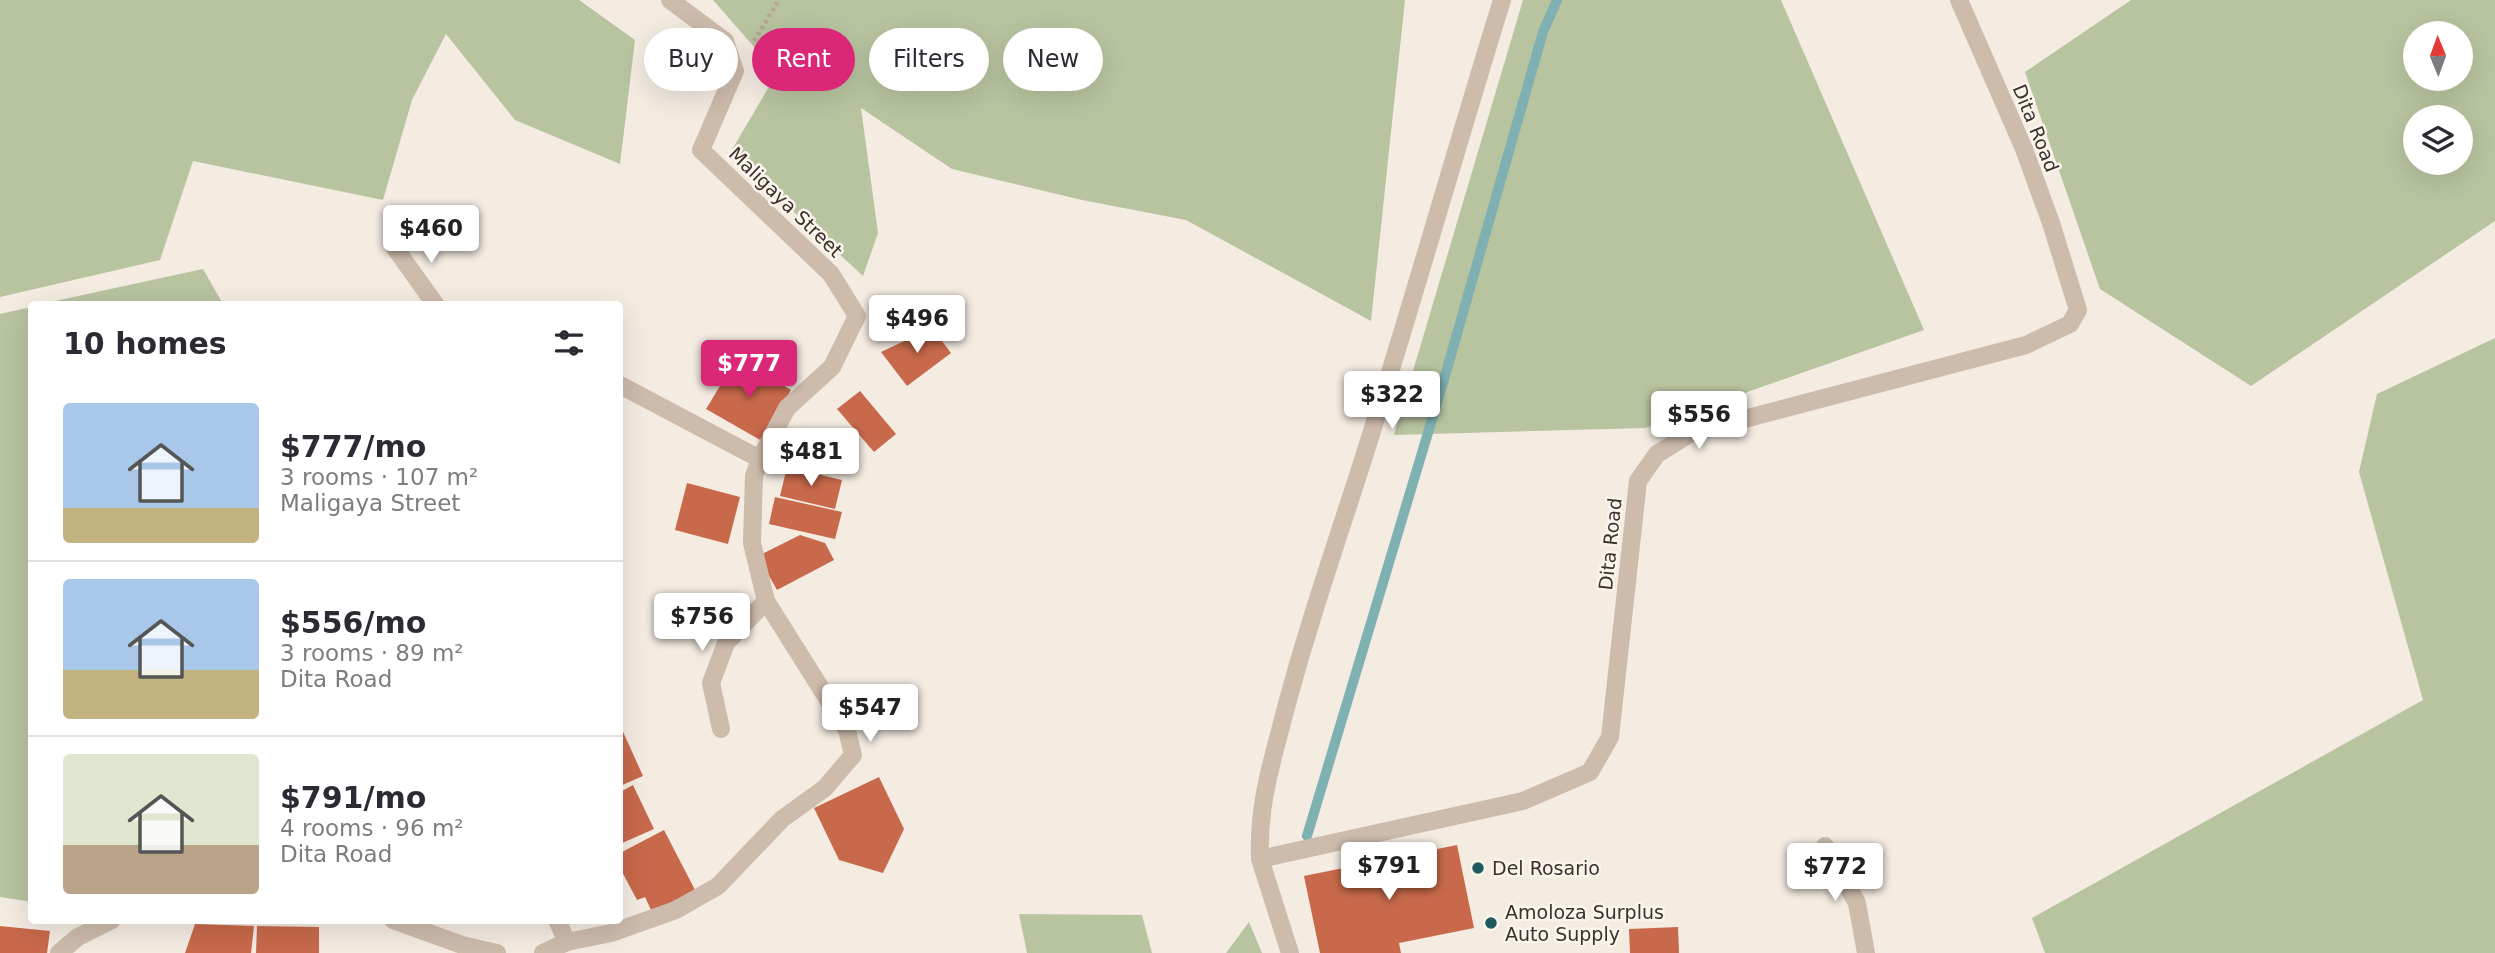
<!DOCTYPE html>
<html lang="en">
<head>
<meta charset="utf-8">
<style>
	body { margin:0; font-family:"DejaVu Sans",sans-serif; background:#f2f2f3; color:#2b2b33; height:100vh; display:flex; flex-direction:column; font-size:26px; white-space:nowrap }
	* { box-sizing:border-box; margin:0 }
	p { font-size:23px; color:#7c7c81 }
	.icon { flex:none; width:38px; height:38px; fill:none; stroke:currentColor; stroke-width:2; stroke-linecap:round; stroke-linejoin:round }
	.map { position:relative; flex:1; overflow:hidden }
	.panel { position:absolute; left:28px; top:301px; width:595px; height:623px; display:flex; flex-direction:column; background:#fff; border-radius:7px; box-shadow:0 7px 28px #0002 }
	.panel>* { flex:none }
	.top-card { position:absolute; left:644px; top:28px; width:665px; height:63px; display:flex; gap:14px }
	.needle { width:46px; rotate:359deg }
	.tools { position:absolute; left:2403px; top:21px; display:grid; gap:14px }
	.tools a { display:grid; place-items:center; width:70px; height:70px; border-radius:50%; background:#fff; box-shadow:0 7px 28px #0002; font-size:35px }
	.price { position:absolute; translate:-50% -60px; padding:0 16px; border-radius:7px; background:#fff; color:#222; font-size:23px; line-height:46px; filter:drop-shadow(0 2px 4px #0008) }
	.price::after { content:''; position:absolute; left:50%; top:42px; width:21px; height:16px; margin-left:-10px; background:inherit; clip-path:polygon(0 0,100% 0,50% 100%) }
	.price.current { background:#db2777; color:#fff }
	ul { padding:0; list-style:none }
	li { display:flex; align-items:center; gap:21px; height:175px; padding:0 35px }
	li+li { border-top:2px solid #e1e1e2 }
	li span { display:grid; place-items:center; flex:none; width:196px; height:140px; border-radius:7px; color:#555 }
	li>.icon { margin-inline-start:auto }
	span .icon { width:84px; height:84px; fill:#fffc; stroke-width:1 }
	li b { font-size:30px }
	h2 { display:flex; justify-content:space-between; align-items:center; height:84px; padding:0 35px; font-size:30px }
	.tag { padding:0 24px; border-radius:32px; background:#fff; box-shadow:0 7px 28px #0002; font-size:24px; line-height:63px }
	.tag.current { background:#db2777; color:#fff }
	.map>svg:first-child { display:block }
	.green { fill:#b8c4a0; fill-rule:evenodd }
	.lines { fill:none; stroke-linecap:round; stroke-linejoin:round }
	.stream { stroke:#7fb0b2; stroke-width:10 }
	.building { fill:#c8694b }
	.path { stroke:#b9a596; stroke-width:4.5; stroke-dasharray:3.5 3.5; stroke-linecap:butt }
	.street { stroke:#cdbbac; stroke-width:18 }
	.poi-dot { fill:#1f5a5e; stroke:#fbf5ee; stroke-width:2.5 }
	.labels { text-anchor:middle; stroke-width:5; stroke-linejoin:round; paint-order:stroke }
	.street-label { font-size:19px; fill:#3b302b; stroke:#fbf5ee }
	.poi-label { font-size:19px; fill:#3b302b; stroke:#fbf5ee; text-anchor:start }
</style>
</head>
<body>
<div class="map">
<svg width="2495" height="953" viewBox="0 0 2495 953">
	<rect width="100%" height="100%" fill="#f4ebe1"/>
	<path class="green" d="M0 0H579L635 40 620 164 515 120 446 34 412 100 383 200 193 161 160 260 0 297Z
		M713 0H1405L1371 321 1186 220 1082 200 952 169 861 108 878 233 863 276 730 153 777 73Z
		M1523 0H1781L1924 330 1645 428 1394 435Z
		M2131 0H2495V221L2251 386 2100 289 2025 72ZM2415 33H2460V79H2415ZM2415 117H2460V163H2415Z
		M203 269 223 304H41Z
		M31 307 32 902 0 897V314Z
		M2495 338V953H2045L2032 918 2423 700 2359 472 2377 394Z
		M1019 914 1142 915 1152 953H1027Z
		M1249 922 1262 953H1226Z"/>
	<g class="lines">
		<path class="stream" d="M1307 836 1445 376 1543 32 1557 0"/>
	</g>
	<path class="building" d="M932 328 951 353 907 386 881 352Z
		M737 358 791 390 762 441 706 409Z
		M860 391 896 434 874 452 837 409Z
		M787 467 842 480 835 509 780 496Z
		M687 483 740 497 728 544 675 530Z
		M775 497 842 512 835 539 769 524Z
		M800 535 825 543 834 560 777 590 758 556Z
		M620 725 643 776 620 786Z
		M879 777 904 829 883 873 839 860 814 808Z
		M633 785 654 829 620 844V792Z
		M664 830 695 890 652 912 645 897 637 900 620 868V853Z
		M1457 845 1474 928 1399 943 1401 953H1320L1304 876Z
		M195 924 254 926 251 953H185Z
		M0 926 50 931 47 953H0Z
		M257 926 319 927V953H256Z
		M1678 927 1679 953H1630L1629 929Z"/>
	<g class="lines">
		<path class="path" d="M754 41 779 0"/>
		<path class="street" d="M395 248 435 304
			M620 385 760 459
			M721 729 711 683 726 643 766 601
			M1825 846 1857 903 1866 953
			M1260 859C1258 807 1270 769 1283 719 1305 634 1334 550 1361 466 1410 312 1454 155 1502 0
			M393 920 462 945 497 953
			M557 920 567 942
			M59 953 78 937 112 920
			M543 953 567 942 611 933 676 910 718 886 782 819 825 788 853 755 847 730 766 601 752 543 754 476 760 459 787 408 832 367 857 316 831 274 701 150 735 71 725 41 670 0
			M1290 953 1260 859 1523 801 1590 772 1610 737 1638 481 1657 454 1691 433 2026 345 2070 324 2078 310 2051 223 2024 149 1959 0"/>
	</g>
	<g class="poi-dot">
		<circle cx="1478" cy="868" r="7"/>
		<circle cx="1491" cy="923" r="7"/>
	</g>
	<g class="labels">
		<g class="street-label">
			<text transform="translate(2036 128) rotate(68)" y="7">Dita Road</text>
			<text transform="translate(786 202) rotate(44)" y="7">Maligaya Street</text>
			<text transform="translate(1610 544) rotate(-84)" y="7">Dita Road</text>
		</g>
		<g class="poi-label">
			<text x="1492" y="875">Del Rosario</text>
			<text x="1505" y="919">Amoloza Surplus<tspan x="1505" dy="22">Auto Supply</tspan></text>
		</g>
	</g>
</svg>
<div class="tools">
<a><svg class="needle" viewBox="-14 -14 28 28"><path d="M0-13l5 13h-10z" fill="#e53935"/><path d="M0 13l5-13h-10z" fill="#7c7c81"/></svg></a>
<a><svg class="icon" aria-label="layers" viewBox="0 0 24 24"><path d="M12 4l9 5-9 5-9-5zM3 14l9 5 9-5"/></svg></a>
</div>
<b class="price" style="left:431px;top:265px">$460</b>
<b class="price" style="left:917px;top:355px">$496</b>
<b class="price current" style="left:749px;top:400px">$777</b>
<b class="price" style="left:1392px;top:431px">$322</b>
<b class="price" style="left:1699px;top:451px">$556</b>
<b class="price" style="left:811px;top:488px">$481</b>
<b class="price" style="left:702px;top:653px">$756</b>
<b class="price" style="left:870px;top:744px">$547</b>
<b class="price" style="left:1389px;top:902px">$791</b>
<b class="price" style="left:1835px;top:903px">$772</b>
<div class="top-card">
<a class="tag">Buy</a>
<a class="tag current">Rent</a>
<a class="tag">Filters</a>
<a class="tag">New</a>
</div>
<section class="panel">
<h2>10 homes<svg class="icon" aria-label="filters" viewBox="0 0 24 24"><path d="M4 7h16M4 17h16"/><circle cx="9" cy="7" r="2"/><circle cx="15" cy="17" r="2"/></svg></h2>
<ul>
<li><span style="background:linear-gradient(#a9c7e8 75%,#c2b280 0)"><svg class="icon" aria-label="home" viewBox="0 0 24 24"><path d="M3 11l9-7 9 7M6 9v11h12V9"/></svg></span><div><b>$777/mo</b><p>3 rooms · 107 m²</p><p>Maligaya Street</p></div></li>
<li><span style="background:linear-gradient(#a9c7e8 65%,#c2b280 0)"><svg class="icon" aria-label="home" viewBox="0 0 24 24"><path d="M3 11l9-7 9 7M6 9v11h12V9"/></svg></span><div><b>$556/mo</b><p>3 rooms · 89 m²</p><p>Dita Road</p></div></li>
<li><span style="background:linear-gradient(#dfe7d0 65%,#b9a48a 0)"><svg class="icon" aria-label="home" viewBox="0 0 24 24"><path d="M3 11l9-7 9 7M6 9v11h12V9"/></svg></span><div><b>$791/mo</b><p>4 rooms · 96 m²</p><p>Dita Road</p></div></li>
</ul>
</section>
</div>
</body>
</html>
